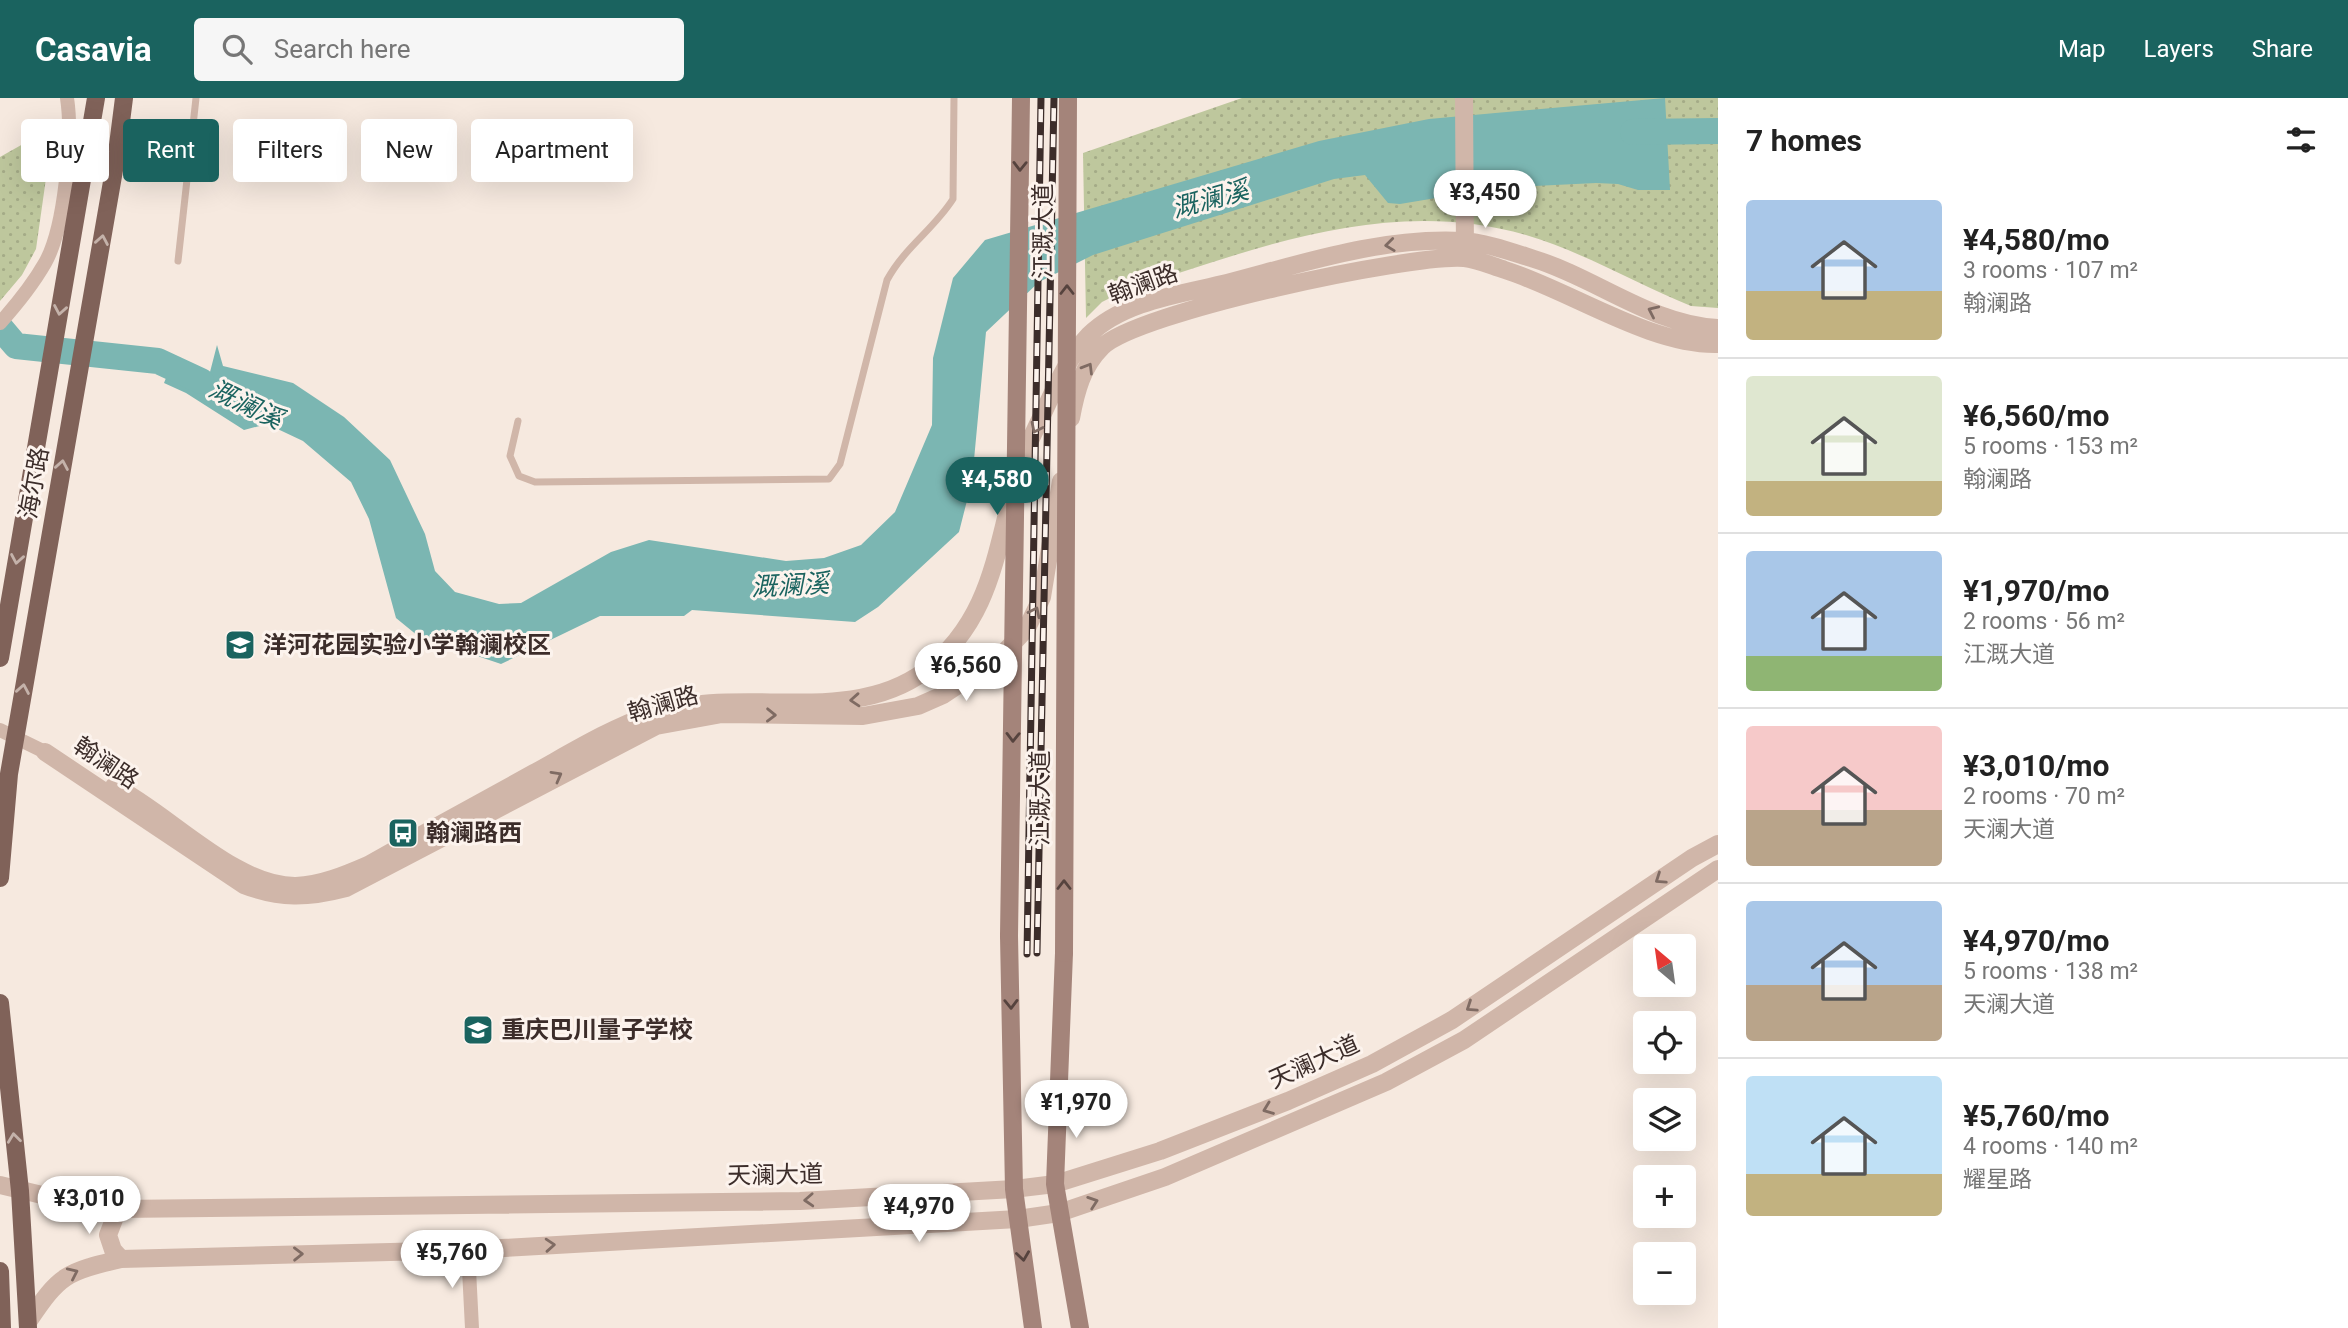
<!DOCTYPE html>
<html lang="en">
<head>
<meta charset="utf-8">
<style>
	body { margin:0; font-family:Roboto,"Noto Sans SC",sans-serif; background:#f6f6f6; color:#222; height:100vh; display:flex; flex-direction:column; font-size:26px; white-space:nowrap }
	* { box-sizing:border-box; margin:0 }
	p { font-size:23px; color:#767676 }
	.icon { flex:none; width:38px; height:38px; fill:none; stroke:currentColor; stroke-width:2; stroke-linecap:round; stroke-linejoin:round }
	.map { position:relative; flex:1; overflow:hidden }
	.drawer { display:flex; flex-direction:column; background:#fff; width:630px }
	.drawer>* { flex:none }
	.hud { position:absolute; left:21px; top:21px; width:665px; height:63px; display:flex; gap:14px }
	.needle { width:46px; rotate:331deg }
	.controls { position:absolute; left:1633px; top:836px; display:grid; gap:14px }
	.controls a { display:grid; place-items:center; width:63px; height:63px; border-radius:7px; background:#fff; box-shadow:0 7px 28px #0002; font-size:35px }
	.price { position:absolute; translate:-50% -60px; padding:0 16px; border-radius:24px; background:#fff; color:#222; font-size:23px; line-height:46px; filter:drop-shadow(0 2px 4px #0008) }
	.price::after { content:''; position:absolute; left:50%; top:42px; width:21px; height:16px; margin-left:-10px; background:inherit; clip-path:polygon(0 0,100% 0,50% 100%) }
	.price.active { background:#1a635f; color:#fff }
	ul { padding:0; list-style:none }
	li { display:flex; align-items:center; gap:21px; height:175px; padding:0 28px }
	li+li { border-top:2px solid #e0e0e0 }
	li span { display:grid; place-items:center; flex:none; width:196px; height:140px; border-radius:7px; color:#555 }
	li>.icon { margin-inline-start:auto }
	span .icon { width:84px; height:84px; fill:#fffc; stroke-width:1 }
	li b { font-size:30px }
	h2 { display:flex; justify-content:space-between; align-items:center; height:84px; padding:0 28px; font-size:30px }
	.pill { padding:0 24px; border-radius:7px; background:#fff; box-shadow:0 7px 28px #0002; font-size:24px; line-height:63px }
	.pill.active { background:#1a635f; color:#fff }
	header { display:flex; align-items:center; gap:42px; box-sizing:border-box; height:98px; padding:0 35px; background:#1a635f; color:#fff }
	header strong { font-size:33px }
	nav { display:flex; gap:38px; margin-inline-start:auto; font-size:24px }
	.search { width:490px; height:63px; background:#f6f6f6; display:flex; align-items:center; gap:18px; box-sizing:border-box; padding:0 24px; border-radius:7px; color:#767676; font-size:26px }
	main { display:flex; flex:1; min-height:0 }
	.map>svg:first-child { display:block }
	.park { fill:url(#park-dots) }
	.water { fill:#7bb6b2 }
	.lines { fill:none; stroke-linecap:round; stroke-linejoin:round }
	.river { stroke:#7bb6b2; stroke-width:26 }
	.service { stroke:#d0b6a9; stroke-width:7 }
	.minor { stroke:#d0b6a9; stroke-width:14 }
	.tertiary { stroke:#d0b6a9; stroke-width:18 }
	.secondary { stroke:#a4847a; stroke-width:18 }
	.primary { stroke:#806259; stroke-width:18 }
	.rail-casing { stroke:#3c2d2a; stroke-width:7 }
	.rail { stroke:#fcf3ed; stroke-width:4.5; stroke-dasharray:13; stroke-linecap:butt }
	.secondary-bridge { stroke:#a4847a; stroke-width:18 }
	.primary-bridge { stroke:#806259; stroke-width:18 }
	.oneway { stroke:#56433e }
	.oneway2 { stroke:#c4b2aa }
	.oneway3 { stroke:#7f6b63 }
	.labels { text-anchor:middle; stroke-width:6; stroke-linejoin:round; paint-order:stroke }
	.street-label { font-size:24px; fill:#3c2d2a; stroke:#fcf3ed }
	.poi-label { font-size:24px; font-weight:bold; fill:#3c2d2a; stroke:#fcf3ed; text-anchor:start }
	.water-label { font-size:26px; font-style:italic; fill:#1a635f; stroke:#fcf3ed }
</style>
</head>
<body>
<header>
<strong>Casavia</strong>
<div class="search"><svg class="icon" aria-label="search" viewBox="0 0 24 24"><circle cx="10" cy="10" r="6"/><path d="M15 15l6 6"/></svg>Search here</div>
<nav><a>Map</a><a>Layers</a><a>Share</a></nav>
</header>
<main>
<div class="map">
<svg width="1718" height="1230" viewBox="0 0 1718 1230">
	<defs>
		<pattern id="park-dots" width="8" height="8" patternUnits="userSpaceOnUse" patternTransform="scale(1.75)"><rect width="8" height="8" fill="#bec79d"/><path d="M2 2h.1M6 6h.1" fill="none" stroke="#a4ab87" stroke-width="1.8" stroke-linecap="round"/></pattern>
	</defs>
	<rect width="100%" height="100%" fill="#f6e9df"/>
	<path class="park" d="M1242 0H1718V210L1691 208C1637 186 1583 154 1526 137 1387 97 1255 151 1124 193L1102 204 1086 220 1083 55Z
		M51 45 36 151 22 177 0 203V59L23 46Z"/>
	<path class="water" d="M1665 0 1670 92H1638L1618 86 1596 85 1496 90 1400 106 1388 105 1365 77 1334 81 1093 157 1039 184 986 234 972 383 959 434 878 509 855 524 692 512 684 518H600L501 566 418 538 396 520 369 421 351 384 303 343 267 326 244 332 186 295 164 285 174 260 210 274 217 247 223 268 293 285 344 319 390 362 425 436 435 473 455 494 499 506 521 505 611 454 649 442 786 463 824 460 861 447 895 414 932 327 933 260 953 180 985 142 1319 43 1429 21Z"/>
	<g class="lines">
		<path class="river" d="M1633 34 1718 33
			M0 229 16 248 158 263 201 283"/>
		<path class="service" d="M178 163 196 0
			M518 323 510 358 519 378 535 384 829 381 840 366 887 182C904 150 934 131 953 101L954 0"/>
		<path class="minor" d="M0 225C17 206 33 186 45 165 65 130 73 39 67 0
			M0 632 45 654
			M468 1152 472 1230"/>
		<path class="tertiary" d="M1464 0 1465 153
			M1071 320C1076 293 1082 269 1102 249 1137 214 1409 156 1464 160 1477 161 1492 168 1505 172 1571 193 1651 248 1718 246
			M45 654 244 787C280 801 308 800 346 790L656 628 722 616 863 618 918 608 943 597 1000 559 1027 530 1042 499 1061 383
			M114 688C168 715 235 789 296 788 321 787 345 777 368 767 423 736 479 705 534 675 572 654 611 630 652 616 740 586 848 630 925 573 1009 509 993 415 1036 330 1051 300 1065 262 1089 237 1123 203 1182 196 1227 185 1304 165 1381 139 1462 143 1484 144 1512 154 1534 161 1596 180 1652 227 1718 230
			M0 1087 84 1107 118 1111 800 1103 1014 1091 1055 1086 1160 1053 1288 1003 1372 966 1452 922 1692 760 1718 746
			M118 1111 108 1137 113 1152 121 1161
			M28 1224C60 1176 66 1174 121 1161L468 1152 1018 1121 1059 1115 1165 1079 1386 984 1464 942 1718 771"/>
		<path class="secondary" d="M1009 838 1014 1091 1033 1230
			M1064 855 1055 1086 1080 1230"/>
		<path class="primary" d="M0 560 96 0
			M0 905 20 1093 28 1230
			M0 1173 2 1230"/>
		<g class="rail-casing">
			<path id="rail" d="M1037 855 1054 0
				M1027 856 1041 0"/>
		</g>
		<use href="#rail" class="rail"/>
		<path class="secondary-bridge" d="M1009 838 1021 0
			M1064 855 1068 0"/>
		<path class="primary-bridge" d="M0 780 9 676 117 55 124 0"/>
	</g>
	<defs><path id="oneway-chevron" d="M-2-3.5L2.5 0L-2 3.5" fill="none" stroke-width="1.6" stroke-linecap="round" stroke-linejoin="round" transform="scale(1.75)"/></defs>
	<g class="oneway">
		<use href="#oneway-chevron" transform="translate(1020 68) rotate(91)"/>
		<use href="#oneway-chevron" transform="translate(1067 192) rotate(-90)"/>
		<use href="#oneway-chevron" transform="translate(1013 639) rotate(91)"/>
		<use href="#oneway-chevron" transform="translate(1064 787) rotate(-90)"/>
		<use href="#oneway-chevron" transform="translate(1011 906) rotate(89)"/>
		<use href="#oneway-chevron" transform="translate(1023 1158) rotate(82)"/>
	</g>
	<g class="oneway2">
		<use href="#oneway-chevron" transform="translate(102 142) rotate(-80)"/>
		<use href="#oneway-chevron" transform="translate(60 212) rotate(100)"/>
		<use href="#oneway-chevron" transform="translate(62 367) rotate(-80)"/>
		<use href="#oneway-chevron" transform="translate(17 461) rotate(100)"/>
		<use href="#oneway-chevron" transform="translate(23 591) rotate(-80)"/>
		<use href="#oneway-chevron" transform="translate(14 1040) rotate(-97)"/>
	</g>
	<g class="oneway3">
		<use href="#oneway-chevron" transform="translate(1390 147) rotate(173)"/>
		<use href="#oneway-chevron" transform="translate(1653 213) rotate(-155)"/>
		<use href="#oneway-chevron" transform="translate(1088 270) rotate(-59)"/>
		<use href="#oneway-chevron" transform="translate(1036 330) rotate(116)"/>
		<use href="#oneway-chevron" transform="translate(1035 514) rotate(-64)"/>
		<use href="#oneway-chevron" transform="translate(855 602) rotate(176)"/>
		<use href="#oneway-chevron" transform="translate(771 617) rotate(1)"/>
		<use href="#oneway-chevron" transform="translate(557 678) rotate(-29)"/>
		<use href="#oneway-chevron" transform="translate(1660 781) rotate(146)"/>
		<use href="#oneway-chevron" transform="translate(1471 909) rotate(146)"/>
		<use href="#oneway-chevron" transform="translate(1268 1011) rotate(159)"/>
		<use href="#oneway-chevron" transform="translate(809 1102) rotate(177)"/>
		<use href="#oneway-chevron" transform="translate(1093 1104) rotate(-19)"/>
		<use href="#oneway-chevron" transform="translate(550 1147) rotate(-4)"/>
		<use href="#oneway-chevron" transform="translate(298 1156) rotate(-1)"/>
		<use href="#oneway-chevron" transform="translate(73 1175) rotate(-25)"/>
	</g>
	<defs>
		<g id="school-square" transform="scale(1.575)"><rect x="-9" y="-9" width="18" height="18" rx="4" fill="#1a635f" stroke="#fcf3ed"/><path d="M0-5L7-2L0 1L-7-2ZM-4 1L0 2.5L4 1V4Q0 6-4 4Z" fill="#fff"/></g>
		<g id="bus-square" transform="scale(1.575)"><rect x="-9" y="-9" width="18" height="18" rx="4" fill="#1a635f" stroke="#fcf3ed"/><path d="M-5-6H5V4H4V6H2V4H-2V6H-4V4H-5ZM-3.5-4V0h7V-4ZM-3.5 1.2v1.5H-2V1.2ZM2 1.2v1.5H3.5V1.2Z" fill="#fff"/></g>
	</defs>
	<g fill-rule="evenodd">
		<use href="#school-square" x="240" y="547"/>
		<use href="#bus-square" x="403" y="735"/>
		<use href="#school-square" x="478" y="932"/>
	</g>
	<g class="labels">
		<g class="street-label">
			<text transform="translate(1043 133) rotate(-90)" y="8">江溉大道</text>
			<text transform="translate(1143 186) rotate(-20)" y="8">翰澜路</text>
			<text transform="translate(34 385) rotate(-80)" y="8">海尔路</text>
			<text transform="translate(663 606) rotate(-16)" y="8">翰澜路</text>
			<text transform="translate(106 665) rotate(34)" y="8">翰澜路</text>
			<text transform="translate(1040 700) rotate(-90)" y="8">江溉大道</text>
			<text transform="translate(1314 964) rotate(-24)" y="8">天澜大道</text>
			<text transform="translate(775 1077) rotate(-1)" y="8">天澜大道</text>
		</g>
		<g class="poi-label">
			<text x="263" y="555">洋河花园实验小学翰澜校区</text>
			<text x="426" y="743">翰澜路西</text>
			<text x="501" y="940">重庆巴川量子学校</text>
		</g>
		<g class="water-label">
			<text transform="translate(1210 101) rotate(-15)" y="9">溉澜溪</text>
			<text transform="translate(246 306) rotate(26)" y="9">溉澜溪</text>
			<text transform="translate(790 487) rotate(-3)" y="9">溉澜溪</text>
		</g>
	</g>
</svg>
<div class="controls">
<a><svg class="needle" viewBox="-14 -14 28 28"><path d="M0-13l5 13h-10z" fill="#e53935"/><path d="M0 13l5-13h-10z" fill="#767676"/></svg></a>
<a><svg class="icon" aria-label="locate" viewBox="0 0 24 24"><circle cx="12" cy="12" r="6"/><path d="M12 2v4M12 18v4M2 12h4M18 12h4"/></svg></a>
<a><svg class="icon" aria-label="layers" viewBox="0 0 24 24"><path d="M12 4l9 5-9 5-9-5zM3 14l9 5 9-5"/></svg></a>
<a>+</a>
<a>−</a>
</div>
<b class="price" style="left:1485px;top:132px">¥3,450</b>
<b class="price active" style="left:997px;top:419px">¥4,580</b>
<b class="price" style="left:966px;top:605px">¥6,560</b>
<b class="price" style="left:1076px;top:1042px">¥1,970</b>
<b class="price" style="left:89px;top:1138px">¥3,010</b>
<b class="price" style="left:919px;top:1146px">¥4,970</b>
<b class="price" style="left:452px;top:1192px">¥5,760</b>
<div class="hud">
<a class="pill">Buy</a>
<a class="pill active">Rent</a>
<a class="pill">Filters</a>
<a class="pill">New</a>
<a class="pill">Apartment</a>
</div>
</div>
<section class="drawer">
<h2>7 homes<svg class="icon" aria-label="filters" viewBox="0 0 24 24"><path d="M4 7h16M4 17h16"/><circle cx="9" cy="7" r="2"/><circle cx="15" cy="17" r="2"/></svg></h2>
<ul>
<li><span style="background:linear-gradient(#a9c7e8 65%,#c2b280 0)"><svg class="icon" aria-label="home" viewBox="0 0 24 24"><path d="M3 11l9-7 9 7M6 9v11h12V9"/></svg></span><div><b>¥4,580/mo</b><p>3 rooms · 107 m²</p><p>翰澜路</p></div></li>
<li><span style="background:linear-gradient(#dfe7d0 75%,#c2b280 0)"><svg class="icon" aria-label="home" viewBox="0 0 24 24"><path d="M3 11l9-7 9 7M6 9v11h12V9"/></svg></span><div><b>¥6,560/mo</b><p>5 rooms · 153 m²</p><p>翰澜路</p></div></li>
<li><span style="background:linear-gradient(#a9c7e8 75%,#8fb573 0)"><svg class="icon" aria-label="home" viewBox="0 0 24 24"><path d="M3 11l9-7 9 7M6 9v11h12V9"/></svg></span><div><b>¥1,970/mo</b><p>2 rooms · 56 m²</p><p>江溉大道</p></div></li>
<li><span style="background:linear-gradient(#f6c9c9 60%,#b9a48a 0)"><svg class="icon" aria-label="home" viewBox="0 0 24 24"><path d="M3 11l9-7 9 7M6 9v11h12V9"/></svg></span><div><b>¥3,010/mo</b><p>2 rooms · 70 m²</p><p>天澜大道</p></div></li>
<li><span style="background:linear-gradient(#a9c7e8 60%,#b9a48a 0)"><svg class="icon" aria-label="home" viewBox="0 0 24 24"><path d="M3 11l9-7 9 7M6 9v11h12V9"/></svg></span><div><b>¥4,970/mo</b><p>5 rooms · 138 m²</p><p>天澜大道</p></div></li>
<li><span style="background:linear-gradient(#bfe0f5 70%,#c2b280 0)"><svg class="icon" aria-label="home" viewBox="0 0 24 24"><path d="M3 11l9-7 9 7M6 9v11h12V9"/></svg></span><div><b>¥5,760/mo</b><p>4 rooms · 140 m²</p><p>耀星路</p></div></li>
</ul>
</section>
</main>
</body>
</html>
